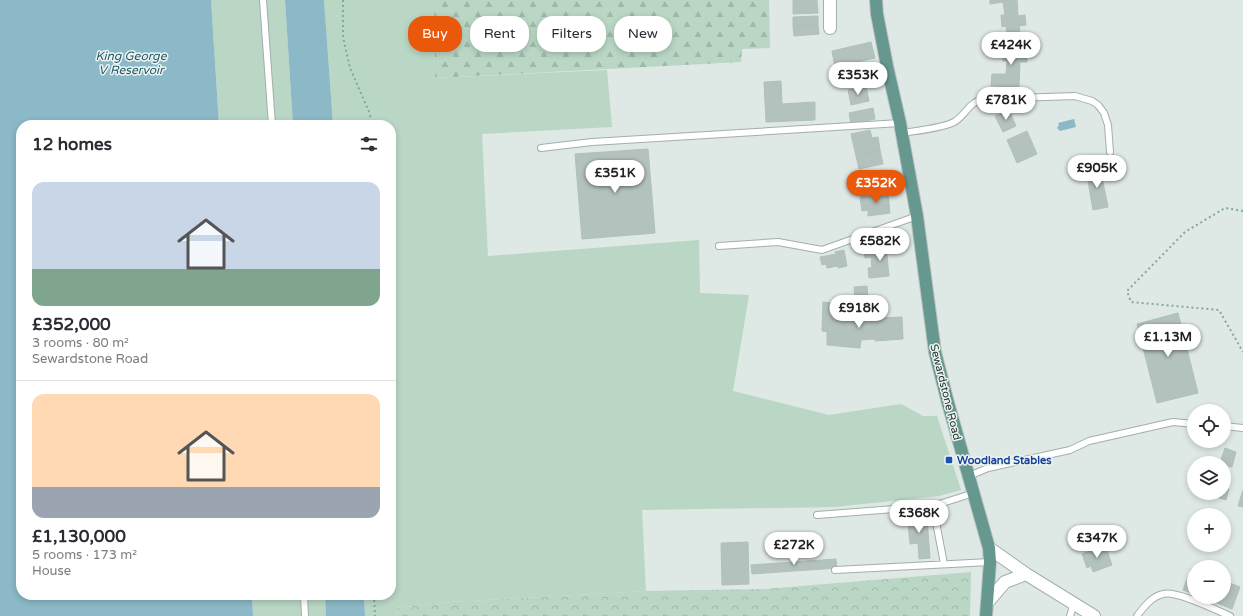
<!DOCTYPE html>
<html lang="en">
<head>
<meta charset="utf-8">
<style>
	body { margin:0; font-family:"Varela Round",sans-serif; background:#f2f2f3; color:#2b2b33; height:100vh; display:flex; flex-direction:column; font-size:15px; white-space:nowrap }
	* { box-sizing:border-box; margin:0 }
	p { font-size:13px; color:#7c7c81 }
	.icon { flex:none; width:22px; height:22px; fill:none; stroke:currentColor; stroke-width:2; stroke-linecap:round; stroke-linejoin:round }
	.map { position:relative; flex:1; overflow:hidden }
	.panel { position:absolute; left:16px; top:120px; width:380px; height:480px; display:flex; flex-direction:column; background:#fff; border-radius:16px; box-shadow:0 2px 6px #0003 }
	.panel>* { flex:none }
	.top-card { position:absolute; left:408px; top:16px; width:380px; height:36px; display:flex; gap:8px }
	.buttons { position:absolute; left:1187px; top:404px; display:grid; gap:8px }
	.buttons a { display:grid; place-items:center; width:44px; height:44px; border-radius:50%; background:#fff; box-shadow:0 2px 6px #0003; font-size:20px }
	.price { position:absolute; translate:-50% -34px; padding:0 9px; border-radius:14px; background:#fff; color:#222; font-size:13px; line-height:26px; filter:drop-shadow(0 1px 2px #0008) }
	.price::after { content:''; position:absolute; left:50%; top:24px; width:12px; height:9px; margin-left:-6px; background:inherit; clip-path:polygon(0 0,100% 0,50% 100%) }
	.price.current { background:#ea580c; color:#fff }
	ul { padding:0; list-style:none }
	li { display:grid; align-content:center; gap:8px; height:212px; padding:0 16px }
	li+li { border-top:1px solid #e1e1e2 }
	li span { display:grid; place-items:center; height:124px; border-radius:12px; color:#555 }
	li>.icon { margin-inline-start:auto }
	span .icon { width:72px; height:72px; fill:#fffc; stroke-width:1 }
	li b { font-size:17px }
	h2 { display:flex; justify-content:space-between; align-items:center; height:48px; padding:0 16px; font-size:17px }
	.chip { padding:0 14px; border-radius:16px; background:#fff; box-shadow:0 2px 6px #0003; font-size:14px; line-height:36px }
	.chip.current { background:#ea580c; color:#fff }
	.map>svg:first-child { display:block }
	.grass { fill:#b9d7c4 }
	.forest { fill:url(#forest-firs) }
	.park { fill:url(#park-crowns) }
	.water { fill:#8bb9c7 }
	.building { fill:#b4c2bd; stroke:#b1c0bb }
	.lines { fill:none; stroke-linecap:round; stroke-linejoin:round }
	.service-casing { stroke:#a2afab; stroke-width:8 }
	.minor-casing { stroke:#a2afab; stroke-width:14 }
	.tertiary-casing { stroke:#a2afab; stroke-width:14 }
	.primary-casing { stroke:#bcc2c2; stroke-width:14 }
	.path { stroke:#82a89f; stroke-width:2; stroke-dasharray:2 3; stroke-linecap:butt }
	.service { stroke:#fff; stroke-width:6 }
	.minor { stroke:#fff; stroke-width:12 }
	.tertiary { stroke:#fff; stroke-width:12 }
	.primary { stroke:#679890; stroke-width:12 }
	.transit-dot { fill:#1a4fb4; stroke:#eef5f2; stroke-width:1.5 }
	.labels { text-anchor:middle; stroke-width:3; stroke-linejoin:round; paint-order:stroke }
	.street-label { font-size:11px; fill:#213532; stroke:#eef5f2 }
	.transit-label { font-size:11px; font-weight:bold; fill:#164399; stroke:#eef5f2; text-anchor:start }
	.water-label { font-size:12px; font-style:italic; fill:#23586a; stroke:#eef5f2 }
</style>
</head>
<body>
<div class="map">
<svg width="1243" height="616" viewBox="0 0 1243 616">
	<defs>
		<pattern id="forest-firs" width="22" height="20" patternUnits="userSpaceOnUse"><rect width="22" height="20" fill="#b9d7c4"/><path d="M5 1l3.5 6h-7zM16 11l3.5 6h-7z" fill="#9fb9a9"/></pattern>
		<pattern id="park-crowns" width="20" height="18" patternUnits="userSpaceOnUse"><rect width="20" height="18" fill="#b9d7c4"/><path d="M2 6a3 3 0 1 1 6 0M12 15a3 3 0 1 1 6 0" fill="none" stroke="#9fb9a9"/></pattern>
	</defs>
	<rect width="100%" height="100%" fill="#dee8e4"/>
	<path class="grass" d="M211 0H285L293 125H219Z
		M324 0H434L435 78 607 70 612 127 482 134 488 256 699 240 700 293 749 295 733 391 829 415 901 404 923 416H937L961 490 939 496 835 507 642 510 646 591 451 602 396 608 397 616H365L364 595H391V125H333Z
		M252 595H325L326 616H253Z"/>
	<path class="forest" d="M434 0H769L770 48 742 49 741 62 435 78Z"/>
	<path class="park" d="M971 572 970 616H397L396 608 451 602 646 591 765 589Z"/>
	<path class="water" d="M0 0H211L219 125H21V595H252L253 616H0Z
		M285 0H324L333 125H293Z
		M1074 119 1076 127 1060 131 1057 128 1059 125 1058 123Z
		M325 595H364L365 616H326Z"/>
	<path class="building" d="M793 0H817V3L793 4Z
		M990 0H1017L1018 16 1025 15 1026 25 1019 26 1020 33 1007 34 1006 26 1002 27 1001 15H1005L1003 2 990 4Z
		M817 3 818 13 793 14V4Z
		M818 16V25L793 26V17Z
		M818 25 819 34 794 36 793 26Z
		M1007 41 1020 42V49H1027V62H1020L1019 87 991 86 992 74H1006L1007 61H1003V49L1007 50Z
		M871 42 875 58 835 67 832 51Z
		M781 81 782 104 815 102V120L766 122 764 82Z
		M866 86 869 101 851 105 848 90Z
		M873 108 875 119 851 124 849 113Z
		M1009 110 1016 126 1003 132 995 116Z
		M870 130 872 138 878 137 880 150 856 156 851 134Z
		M1027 131 1037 154 1017 163 1007 140Z
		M648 149 655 233 582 239 575 154Z
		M880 150 883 164 859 169 856 156Z
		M1100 167 1108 207 1093 210 1086 170Z
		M884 170 887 185 868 188 865 173Z
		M888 193 890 213 868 216V210L862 211 860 197Z
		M886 245 887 255 865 258 864 247Z
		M844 250 847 266 838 268V266L827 268 826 264 822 265 820 257 836 254 835 252Z
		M887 255 888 266 872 268 871 257Z
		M888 266 889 276 869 278 868 268Z
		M867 286 869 311 856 312 854 287Z
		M823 302 836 303 835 320 902 317 903 339 875 341V339L861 340 860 348 827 345V332L822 331Z
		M1178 313 1198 393 1157 403 1137 324Z
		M1225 448 1236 452 1232 467 1227 466 1224 476V463H1220Z
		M1224 487 1229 489 1226 500 1210 495 1211 493H1224Z
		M1243 490V507L1238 506Z
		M921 512 922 519H927L930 558 919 559 918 543 910 544 907 513Z
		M748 542 749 584 722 585 721 543Z
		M1105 545 1112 565 1093 572 1091 566 1087 568 1082 554Z
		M836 559 837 568 752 574 751 565Z
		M1191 569 1194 570V594L1183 590Z
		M1224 581 1240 587 1232 609 1201 597H1224Z"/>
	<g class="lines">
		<g class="service-casing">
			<path id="service" d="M263 0 272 125
				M902 133C914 131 944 128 954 122 966 115 968 103 983 99L1075 96 1092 101 1098 105 1104 113 1108 125 1110 152
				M541 148 592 142 900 123
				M719 246 778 242 822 250 917 216
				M1224 426 1243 428
				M969 476 988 468 1070 450 1089 441 1173 422 1194 424
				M933 506 944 564
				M817 515 933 506 974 493
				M835 570 990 562
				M304 595 305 616
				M1070 616 1074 603
				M1137 616C1143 608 1152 596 1163 594 1176 590 1216 610 1230 616"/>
		</g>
		<g class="minor-casing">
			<path id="minor" d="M830 28V0"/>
		</g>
		<g class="tertiary-casing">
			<path id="tertiary" d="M989 548 1026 574 1094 616
				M987 603 1005 582 1026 574"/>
		</g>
		<g class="primary-casing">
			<path id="primary" d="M876 0 877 14 887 66 900 123 917 216 935 352 948 403 989 548 990 562 986 616"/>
		</g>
		<path class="path" d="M343 0V37L350 68 370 114 371 125
			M1243 211 1225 208 1185 232 1127 291 1131 302 1219 310 1243 352
			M374 595 375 616"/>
		<use href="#service" class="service"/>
		<use href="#minor" class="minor"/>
		<use href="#tertiary" class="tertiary"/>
		<use href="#primary" class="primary"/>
	</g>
	<rect class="transit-dot" x="945" y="456" width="8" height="8" rx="2"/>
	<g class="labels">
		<g class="street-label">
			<text transform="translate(946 392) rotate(76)" y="4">Sewardstone Road</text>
		</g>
		<g class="transit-label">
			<text x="957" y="464">Woodland Stables</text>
		</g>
		<g class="water-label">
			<text x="131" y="60">King George<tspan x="131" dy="14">V Reservoir</tspan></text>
		</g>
	</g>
</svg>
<div class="buttons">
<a><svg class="icon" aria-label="locate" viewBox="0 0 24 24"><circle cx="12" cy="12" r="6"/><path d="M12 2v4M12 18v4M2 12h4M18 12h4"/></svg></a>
<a><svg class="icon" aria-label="layers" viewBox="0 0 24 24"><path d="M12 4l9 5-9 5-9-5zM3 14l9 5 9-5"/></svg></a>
<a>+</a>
<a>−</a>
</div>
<b class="price" style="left:1011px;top:66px">£424K</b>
<b class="price" style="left:858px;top:96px">£353K</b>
<b class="price" style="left:1006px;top:121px">£781K</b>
<b class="price" style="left:1097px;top:189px">£905K</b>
<b class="price" style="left:615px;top:194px">£351K</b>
<b class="price current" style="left:876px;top:204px">£352K</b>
<b class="price" style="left:880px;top:262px">£582K</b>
<b class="price" style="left:859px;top:329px">£918K</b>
<b class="price" style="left:1168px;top:358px">£1.13M</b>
<b class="price" style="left:919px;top:534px">£368K</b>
<b class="price" style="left:1097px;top:559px">£347K</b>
<b class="price" style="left:794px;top:566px">£272K</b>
<div class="top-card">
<a class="chip current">Buy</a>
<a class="chip">Rent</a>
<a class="chip">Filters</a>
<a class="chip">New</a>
</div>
<section class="panel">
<h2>12 homes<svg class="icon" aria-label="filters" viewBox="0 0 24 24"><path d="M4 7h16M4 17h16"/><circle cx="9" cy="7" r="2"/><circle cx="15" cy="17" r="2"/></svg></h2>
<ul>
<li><span style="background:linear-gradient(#c9d6e8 70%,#7fa58c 0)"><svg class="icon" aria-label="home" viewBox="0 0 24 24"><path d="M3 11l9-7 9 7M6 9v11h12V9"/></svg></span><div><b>£352,000</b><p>3 rooms · 80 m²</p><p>Sewardstone Road</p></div></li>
<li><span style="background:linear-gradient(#ffd9b3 75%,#9aa5b1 0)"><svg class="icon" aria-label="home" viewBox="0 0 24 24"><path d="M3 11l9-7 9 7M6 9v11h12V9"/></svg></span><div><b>£1,130,000</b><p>5 rooms · 173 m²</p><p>House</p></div></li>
</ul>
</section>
</div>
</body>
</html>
